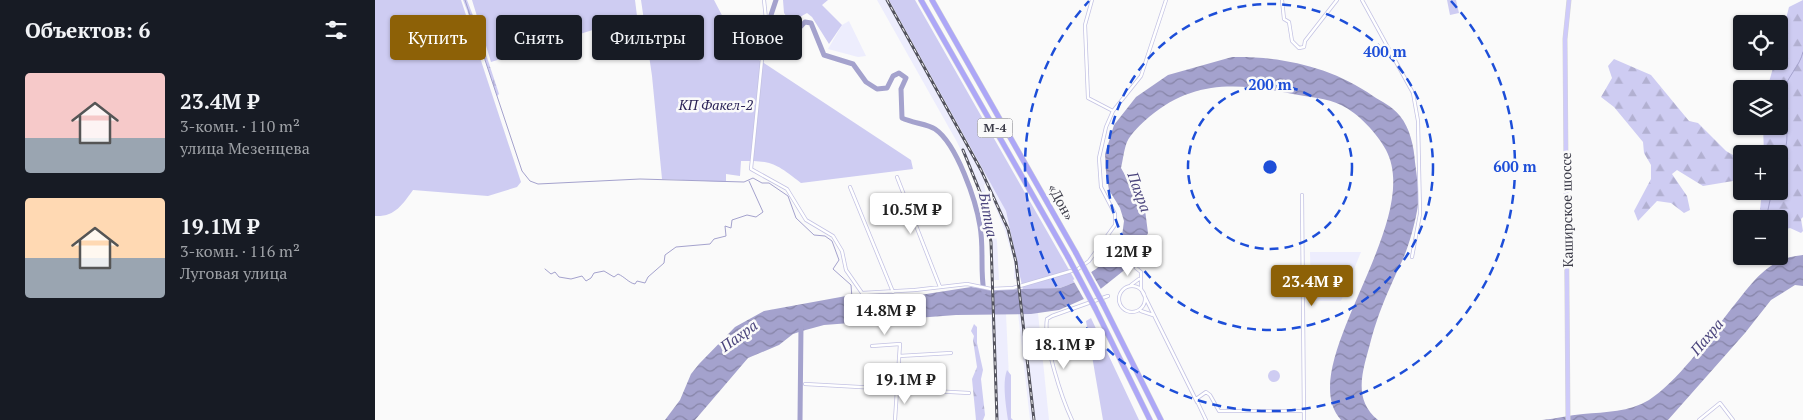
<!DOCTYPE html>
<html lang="ru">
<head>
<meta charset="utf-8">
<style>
	body { margin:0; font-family:"PT Serif",serif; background:#242831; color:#f1f3f6; height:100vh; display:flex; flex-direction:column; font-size:19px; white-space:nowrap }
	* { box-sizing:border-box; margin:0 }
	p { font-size:16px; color:#9ea1a6 }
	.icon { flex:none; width:28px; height:28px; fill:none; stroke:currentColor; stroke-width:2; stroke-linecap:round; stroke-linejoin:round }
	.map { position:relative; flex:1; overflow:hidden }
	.details { display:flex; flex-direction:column; background:#171b24; width:375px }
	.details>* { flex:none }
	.hud { position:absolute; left:15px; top:15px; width:475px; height:45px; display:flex; gap:10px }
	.buttons { position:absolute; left:1358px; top:15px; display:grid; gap:10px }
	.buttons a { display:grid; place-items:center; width:55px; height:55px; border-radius:5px; background:#171b24; box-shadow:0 1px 4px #0004; font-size:25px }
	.price { position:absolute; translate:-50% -42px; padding:0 11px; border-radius:5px; background:#fff; color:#222; font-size:16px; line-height:32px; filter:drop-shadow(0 1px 2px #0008) }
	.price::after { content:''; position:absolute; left:50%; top:30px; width:15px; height:11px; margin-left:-8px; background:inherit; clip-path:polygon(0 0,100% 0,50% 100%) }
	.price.active { background:#8d6107; color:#fff }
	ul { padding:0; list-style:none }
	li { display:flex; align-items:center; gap:15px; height:125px; padding:0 25px }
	li span { display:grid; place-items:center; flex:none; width:140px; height:100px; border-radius:5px; color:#555 }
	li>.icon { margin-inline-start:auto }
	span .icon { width:60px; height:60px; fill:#fffc; stroke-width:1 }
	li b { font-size:21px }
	h2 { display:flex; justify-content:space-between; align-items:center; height:60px; padding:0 25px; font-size:21px }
	.chip { padding:0 18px; border-radius:5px; background:#171b24; box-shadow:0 1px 4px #0004; font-size:18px; line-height:45px }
	.chip.active { background:#8d6107; color:#fff }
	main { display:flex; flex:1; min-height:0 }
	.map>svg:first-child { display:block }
	.built { fill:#ededfd }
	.green { fill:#ceccf2 }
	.forest { fill:url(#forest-firs) }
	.wetland { fill:url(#wetland-marsh) }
	.water { fill:url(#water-waves) }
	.pier { fill:#fafafa }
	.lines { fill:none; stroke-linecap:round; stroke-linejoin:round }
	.stream { stroke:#a4a2cd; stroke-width:1 }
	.river { stroke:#a4a2cd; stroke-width:5 }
	.street-casing { stroke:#c3c2e3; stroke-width:4 }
	.primary-casing { stroke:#d4d4d7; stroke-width:5 }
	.highway-casing { stroke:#d4d4d7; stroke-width:6 }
	.street { stroke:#fff; stroke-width:2.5 }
	.primary { stroke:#cecafa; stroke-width:4 }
	.highway { stroke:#ada7f7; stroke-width:5 }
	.rail-casing { stroke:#53535e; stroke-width:3 }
	.rail { stroke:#fafafa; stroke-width:1; stroke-dasharray:4; stroke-linecap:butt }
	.highway-bridge-casing { stroke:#d4d4d7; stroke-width:6; stroke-linecap:butt }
	.highway-bridge { stroke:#ada7f7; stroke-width:5 }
	.ring { fill:none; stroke:#1d4ed8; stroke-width:2.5; stroke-dasharray:9 6 }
	.labels { text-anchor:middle; stroke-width:5; stroke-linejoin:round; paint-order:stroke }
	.shield { fill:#fafafa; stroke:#74747d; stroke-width:1 }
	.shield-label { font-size:12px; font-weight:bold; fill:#3b3b48 }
	.park-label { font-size:14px; font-style:italic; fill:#2b2357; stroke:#fafafa }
	.street-label { font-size:14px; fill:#3b3b48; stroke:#fafafa }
	.water-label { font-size:15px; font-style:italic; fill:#4b457d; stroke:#fafafa }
	.centre { fill:#1d4ed8; stroke:#fafafa; stroke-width:2.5 }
	.ring-label { font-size:15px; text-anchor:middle; font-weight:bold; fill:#1d4ed8; stroke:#fafafa; stroke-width:5; stroke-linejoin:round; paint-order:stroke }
</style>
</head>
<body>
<main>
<section class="details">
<h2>Объектов: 6<svg class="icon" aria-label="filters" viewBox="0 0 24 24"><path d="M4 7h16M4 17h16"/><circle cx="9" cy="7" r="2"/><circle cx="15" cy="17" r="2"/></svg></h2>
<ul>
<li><span style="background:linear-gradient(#f6c9c9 65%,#9aa5b1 0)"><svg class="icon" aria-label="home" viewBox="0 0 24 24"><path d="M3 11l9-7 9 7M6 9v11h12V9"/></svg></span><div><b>23.4M ₽</b><p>3-комн. · 110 m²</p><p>улица Мезенцева</p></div></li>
<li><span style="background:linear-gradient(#ffd9b3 60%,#9aa5b1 0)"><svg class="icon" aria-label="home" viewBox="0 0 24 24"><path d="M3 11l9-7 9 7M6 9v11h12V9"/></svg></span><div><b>19.1M ₽</b><p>3-комн. · 116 m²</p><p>Луговая улица</p></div></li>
</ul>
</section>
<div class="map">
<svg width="1428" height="420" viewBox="0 0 1428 420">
	<defs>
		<pattern id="forest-firs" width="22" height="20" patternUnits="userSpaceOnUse" patternTransform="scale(1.25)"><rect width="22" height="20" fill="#ceccf2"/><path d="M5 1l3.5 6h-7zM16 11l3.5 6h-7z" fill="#b2b0d1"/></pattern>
		<pattern id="wetland-marsh" width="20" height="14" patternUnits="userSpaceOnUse" patternTransform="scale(1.25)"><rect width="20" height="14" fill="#ceccf2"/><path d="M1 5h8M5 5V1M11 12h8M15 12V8" fill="none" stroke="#b2b0d1"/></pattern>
		<pattern id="water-waves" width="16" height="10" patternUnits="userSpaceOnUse" patternTransform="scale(1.25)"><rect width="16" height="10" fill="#a4a2cd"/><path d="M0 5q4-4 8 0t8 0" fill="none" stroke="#8785a8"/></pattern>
	</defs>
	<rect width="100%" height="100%" fill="#fafafa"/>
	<path class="built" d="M502 0H514L623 194 631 211 646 278 639 279V262L630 231 611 184 609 185 622 241 624 280H618L616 243 600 180 582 142Z
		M474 21 491 56 483 57 453 49 467 25Z
		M935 252H986L966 301H936Z
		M643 313H663L674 420H655Z
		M631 314 636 420H622L616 315Z"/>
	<path class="green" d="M0 0H86L146 182 142 187 113 196 38 190C27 205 20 217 0 216Z
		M97 0H260L262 16 116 62Z
		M266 0H339L363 46 536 160 538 169 426 183C400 163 398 161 366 161L365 176 351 174V182L287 179 277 76Z
		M408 0H453L447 5 467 25 454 44 437 17 432 13 416 22 409 13Z
		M514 0H540L701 282 685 288 648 290 631 211Z
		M1072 0H1081L1084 13 1075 15Z
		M716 318 764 420H728L711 321Z
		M893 376a6 6 0 1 1 12 0a6 6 0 1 1-12 0Z
		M632 370 636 375V418L638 420H633C631 406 627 383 632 370Z"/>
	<path class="forest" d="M1428 0V217L1426 219 1428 231 1426 233 1415 228 1408 230 1404 245V219H1384L1387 191H1404V154H1389L1388 126H1404V89H1392L1400 61H1404V46L1414 7Z
		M1239 59 1276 75 1314 121 1323 123 1351 151 1365 159 1366 174 1358 181 1328 186 1302 170 1297 174 1312 196 1315 210 1309 213 1296 203 1282 201 1263 221 1259 211 1276 179V165L1269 153 1268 142 1239 107 1226 97 1237 78 1233 66Z
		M599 324 602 327V343L608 370 606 379 610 415 608 420H601L597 379 602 367 598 340 599 336 596 331Z"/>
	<path class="wetland" d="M88 0H92L102 26 99 28Z
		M101 33H104L124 94 122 96Z"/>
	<path class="water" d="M857 57C906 56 957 67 998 96 1007 102 1017 106 1025 116 1035 128 1039 147 1040 162 1042 178 1045 196 1042 211 1039 227 1034 245 1028 259 1014 289 1005 308 996 340 989 368 976 398 1003 420H966C917 366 1050 223 1011 150 1002 133 983 113 966 105 953 98 932 97 918 94 864 83 819 79 774 117 767 123 756 133 752 142 749 149 748 160 746 168L770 210 773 233 764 253 752 268 718 295 684 310 656 314 581 315 449 325 427 331 418 334 404 345 373 358 320 420H290L305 400 316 374 324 364 360 327 389 311 482 294 545 295 596 287 619 290 685 288 701 282 721 269 735 256 747 236 749 221 745 208 734 190 731 172 730 154 739 125 761 97 793 75Z
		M1428 255V286L1420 285 1396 300 1370 333 1293 420H1167C1181 419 1194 415 1208 414 1231 412 1254 412 1274 400 1302 382 1332 340 1353 313 1375 287 1390 258 1428 255Z"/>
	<path class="pier" d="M715 270 727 291 710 301 698 280Z"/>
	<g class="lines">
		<path class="stream" d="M90 0 147 171 155 181 163 184 265 179 369 182 378 178 387 183H394L413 196 421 218 439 235 450 236 457 241 464 260 458 269 476 285 477 298
			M1404 161C1421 139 1405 115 1409 90 1412 77 1425 66 1428 52
			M1391 219 1397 191
			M1392 256 1397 264
			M170 269 176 274 180 272 184 277 196 279 207 276 211 281 216 278 219 273 229 271 239 277 243 274C250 277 254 283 260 284L262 281 270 283 273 277 289 263 290 255 301 247 335 244 339 239 351 236 350 226 356 228 357 220 372 215 381 217 388 212 374 181"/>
		<path class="river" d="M401 0 394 21 396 31C412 37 419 35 430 22L436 23 449 55 478 64 491 82 502 89 512 88 518 76 524 73 531 78 526 89 527 118C537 123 553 124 560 129 582 144 601 201 605 226 609 248 605 271 609 292
			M425 420 426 326"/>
		<g class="street-casing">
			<path id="street" d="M389 0 391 19 376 169 412 189 431 220 458 236 467 251 471 270 487 293 540 290 592 284 616 289 638 288 703 269 714 261 740 225V214L726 187 724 158 731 127 738 111 713 98 710 25 717 0
				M907 0 909 19 914 22 917 41 924 48 929 47 930 41 962 0
				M987 0 1038 93 1043 121 1045 214 1037 257
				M738 111 766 76 791 0
				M522 177 565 287
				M475 187 518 292
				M927 195 929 420
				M761 268 766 272V289L822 402
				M756 285 764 279
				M744 299a13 13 0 1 1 26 0a13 13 0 1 1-26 0Z
				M766 311 778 315
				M497 346 525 344 520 420
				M524 356 576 353
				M430 384 594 393
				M697 420C687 399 668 342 672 319L677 316 733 296
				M831 420 821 399 831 392 835 395 844 411H929
				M1324 420 1345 403 1358 420"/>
		</g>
		<g class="primary-casing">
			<path id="primary" d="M1193 420 1190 39 1194 0"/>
		</g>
		<g class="highway-casing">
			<path id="highway" d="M546 0 693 257
				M557 0 701 253
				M728 304 786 420
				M720 308 775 420"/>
		</g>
		<use href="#street" class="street"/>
		<use href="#primary" class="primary"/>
		<use href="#highway" class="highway"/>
		<g class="rail-casing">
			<path id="rail" d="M512 0 606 170 633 229 641 262 659 420
				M588 150 607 197 616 242 622 420"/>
		</g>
		<use href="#rail" class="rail"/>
		<g class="highway-bridge-casing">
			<path id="highway-bridge" d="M701 253 728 304
				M693 257 720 308"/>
		</g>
		<use href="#highway-bridge" class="highway-bridge"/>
	</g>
	<g class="ring">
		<circle cx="895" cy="167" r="82"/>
		<circle cx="895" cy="167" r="163"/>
		<path d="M1076 1A245 245 0 1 1 714 1"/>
	</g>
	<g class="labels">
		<rect class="shield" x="602.5" y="118.5" width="35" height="19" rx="4"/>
		<g class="shield-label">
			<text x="620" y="132">М-4</text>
		</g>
		<g class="park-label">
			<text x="341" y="110">КП Факел-2</text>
		</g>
		<g class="street-label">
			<text transform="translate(686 202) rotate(61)" y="5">«Дон»</text>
			<text transform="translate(1192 210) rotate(-91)" y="5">Каширское шоссе</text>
		</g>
		<g class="water-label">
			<text transform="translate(764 192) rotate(70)" y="5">Пахра</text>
			<text transform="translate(613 215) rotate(79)" y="5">Битца</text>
			<text transform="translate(364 336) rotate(-36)" y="5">Пахра</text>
			<text transform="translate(1332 337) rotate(-50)" y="5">Пахра</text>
		</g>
	</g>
	<circle cx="895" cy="167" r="8" class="centre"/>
	<g class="ring-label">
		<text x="1010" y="57">400 m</text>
		<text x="895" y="90">200 m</text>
		<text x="1140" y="172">600 m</text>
	</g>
</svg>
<div class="buttons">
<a><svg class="icon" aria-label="locate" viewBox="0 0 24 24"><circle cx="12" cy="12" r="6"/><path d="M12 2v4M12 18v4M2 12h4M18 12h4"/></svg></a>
<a><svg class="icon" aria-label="layers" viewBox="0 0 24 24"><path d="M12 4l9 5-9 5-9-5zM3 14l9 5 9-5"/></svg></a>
<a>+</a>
<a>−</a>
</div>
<b class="price" style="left:536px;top:235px">10.5M ₽</b>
<b class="price" style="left:753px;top:277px">12M ₽</b>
<b class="price active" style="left:937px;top:307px">23.4M ₽</b>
<b class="price" style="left:510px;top:336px">14.8M ₽</b>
<b class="price" style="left:689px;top:370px">18.1M ₽</b>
<b class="price" style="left:530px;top:405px">19.1M ₽</b>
<div class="hud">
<a class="chip active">Купить</a>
<a class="chip">Снять</a>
<a class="chip">Фильтры</a>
<a class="chip">Новое</a>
</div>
</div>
</main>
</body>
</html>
